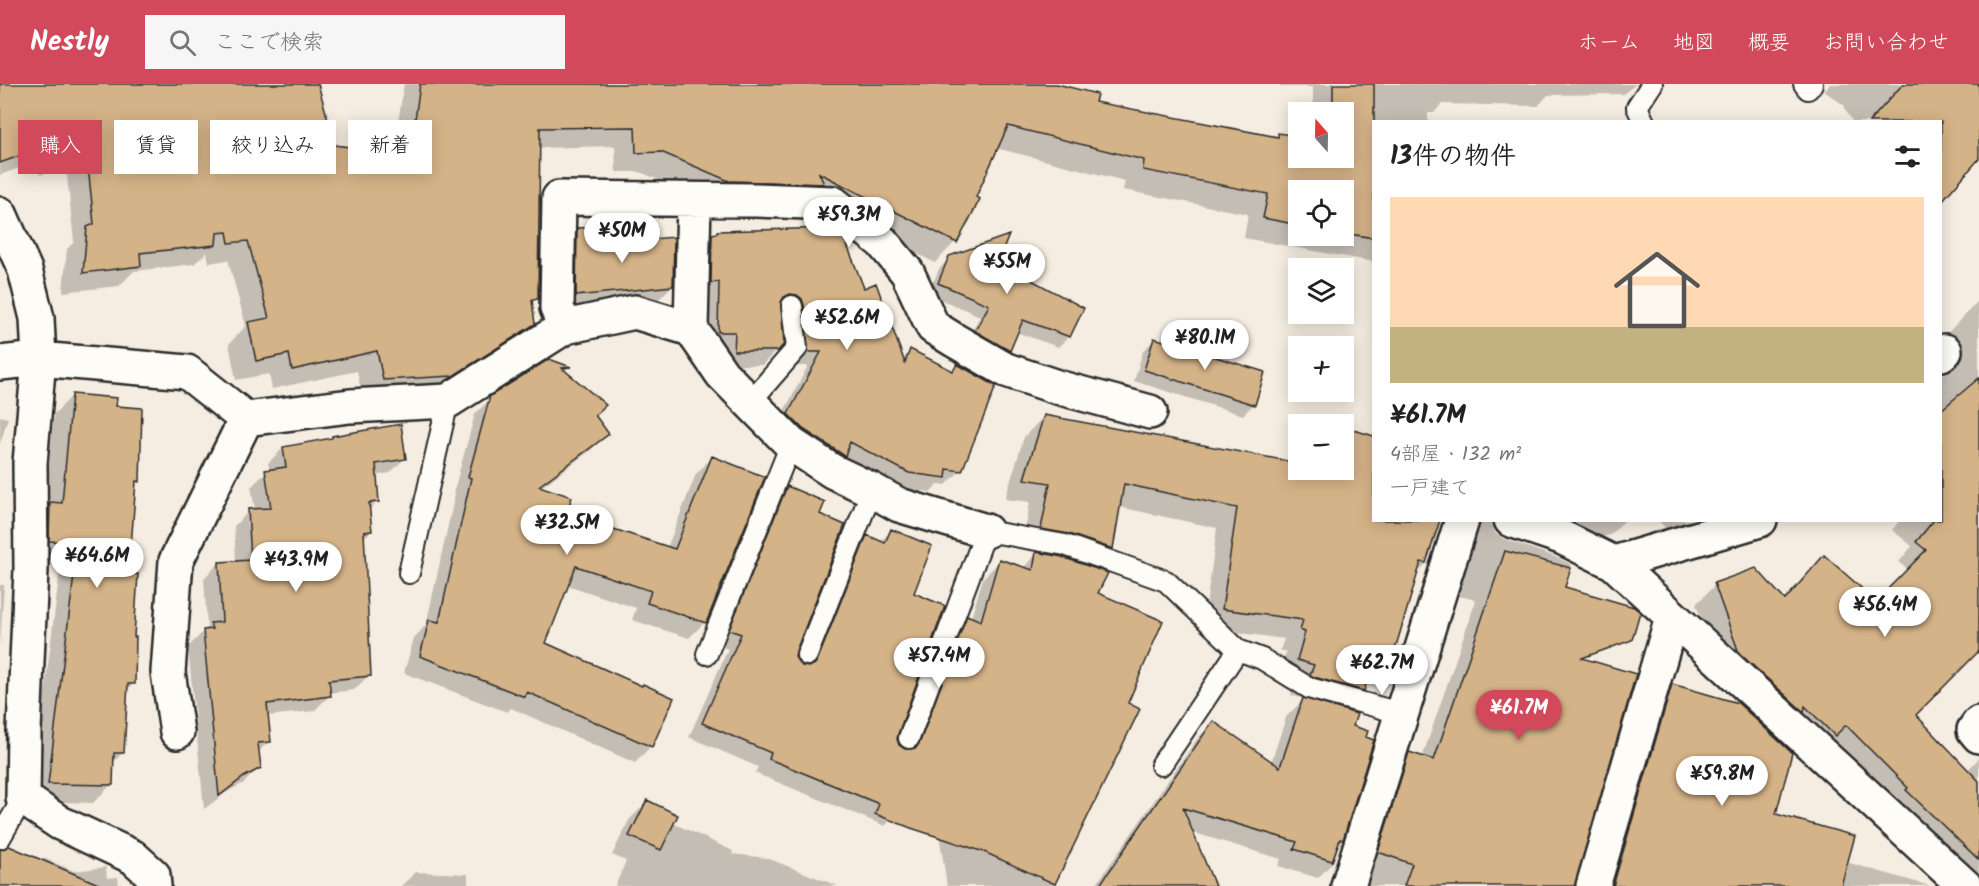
<!DOCTYPE html>
<html lang="ja">
<head>
<meta charset="utf-8">
<style>
	body { margin:0; font-family:Kalam,"Klee One",sans-serif; background:#f6f6f6; color:#222; height:100vh; display:flex; flex-direction:column; font-size:22px; white-space:nowrap }
	* { box-sizing:border-box; margin:0 }
	p { font-size:20px; color:#767676 }
	.icon { flex:none; width:33px; height:33px; fill:none; stroke:currentColor; stroke-width:2; stroke-linecap:round; stroke-linejoin:round }
	.map { position:relative; flex:1; overflow:hidden }
	.side { position:absolute; left:1372px; top:36px; width:570px; height:402px; display:flex; flex-direction:column; background:#fff; border-radius:0px; box-shadow:0 3px 15px #0003 }
	.side>* { flex:none }
	.banner { position:absolute; left:18px; top:36px; width:570px; height:54px; display:flex; gap:12px }
	.needle { width:39px; rotate:340deg }
	.controls { position:absolute; left:1288px; top:18px; display:grid; gap:12px }
	.controls a { display:grid; place-items:center; width:66px; height:66px; border-radius:0px; background:#fff; box-shadow:0 3px 15px #0003; font-size:30px }
	.price { position:absolute; translate:-50% -51px; padding:0 14px; border-radius:21px; background:#fff; color:#222; font-size:20px; line-height:39px; filter:drop-shadow(0 2px 3px #0008) }
	.price::after { content:''; position:absolute; left:50%; top:36px; width:18px; height:14px; margin-left:-9px; background:inherit; clip-path:polygon(0 0,100% 0,50% 100%) }
	.price.selected { background:#d1495b; color:#fff }
	ul { padding:0; list-style:none }
	li { display:grid; align-content:center; gap:12px; height:318px; padding:0 18px }
	li span { display:grid; place-items:center; height:186px; border-radius:0px; color:#555 }
	li>.icon { margin-inline-start:auto }
	span .icon { width:108px; height:108px; fill:#fffc; stroke-width:1 }
	li b { font-size:26px }
	h2 { display:flex; justify-content:space-between; align-items:center; height:72px; padding:0 18px; font-size:26px }
	.tag { padding:0 21px; border-radius:0px; background:#fff; box-shadow:0 3px 15px #0003; font-size:21px; line-height:54px }
	.tag.selected { background:#d1495b; color:#fff }
	header { display:flex; align-items:center; gap:36px; box-sizing:border-box; height:84px; padding:0 30px; background:#d1495b; color:#fff }
	header strong { font-size:28px }
	nav { display:flex; gap:33px; margin-inline-start:auto; font-size:21px }
	.search { width:420px; height:54px; background:#f6f6f6; display:flex; align-items:center; gap:15px; box-sizing:border-box; padding:0 21px; border-radius:0px; color:#767676; font-size:22px }
	.map>svg:first-child { display:block }
	.shadow { fill:#0003; fill-rule:evenodd }
	.building { fill:#d5b388; stroke:#2b2b2b; stroke-width:1.5 }
	.lines { fill:none; stroke-linecap:round; stroke-linejoin:round }
	.service-casing { stroke:#2b2b2b; stroke-width:24 }
	.minor-casing { stroke:#2b2b2b; stroke-width:38 }
	.service { stroke:#fdfcf7; stroke-width:20 }
	.minor { stroke:#fdfcf7; stroke-width:33 }
</style>
</head>
<body>
<header>
<strong>Nestly</strong>
<div class="search"><svg class="icon" aria-label="search" viewBox="0 0 24 24"><circle cx="10" cy="10" r="6"/><path d="M15 15l6 6"/></svg>ここで検索</div>
<nav><a>ホーム</a><a>地図</a><a>概要</a><a>お問い合わせ</a></nav>
</header>
<div class="map">
<svg width="1979" height="802" viewBox="0 0 1979 802">
	<rect width="100%" height="100%" fill="#f5ede1"/>
	<filter id="ink" filterUnits="userSpaceOnUse"><feTurbulence type="fractalNoise" baseFrequency=".0167" numOctaves="2"/><feDisplacementMap in="SourceGraphic" scale="12" xChannelSelector="R" yChannelSelector="G"/><feConvolveMatrix kernelMatrix="1 2 1 2 8 2 1 2 1" color-interpolation-filters="sRGB"/></filter>
	<g filter="url(#ink)">
		<path class="shadow" d="M0 0H316L333 63 393 71 404 0H1050L1093 20 1275 54 1279 50 1299 54V74H1344V28H1313V3H1280V0H1636L1623 10 1548 11 1538 22 1442 20 1434 29H1428V38H1374V178L1244 154 1248 130 1123 106 1125 97 996 64 974 114 978 116 955 158 935 179 808 113 708 117 640 88H616L615 62 539 64 537 214 531 220 534 239 513 260 432 311 363 316 357 287 272 305 269 290 236 296 229 260 246 242 228 176 209 179 207 168 194 180 134 187 119 202 63 208 67 165 74 158 66 82 40 91 36 78 0 91ZM1299 106H1344V152H1299Z
			M1830 0H1979V73L1941 116V38H1853L1844 24 1845 22 1824 7Z
			M578 146 601 158 672 202 651 223 556 232 557 167Z
			M713 151 863 206 902 276 911 267 951 288 958 281 961 386 946 401 938 400 930 408 894 404 774 346 808 282H794L788 230 782 226 779 225 777 266 762 281H720L704 262 698 166Z
			M950 174 996 179 1069 252 1058 263 1016 248 1009 266 999 277 966 258 980 232 928 210 939 185Z
			M1979 216V565L1914 631 1968 686 1978 675 1979 670V802L1721 588 1696 520 1715 501 1783 517 1824 473 1876 519 1909 486 1899 478 1912 462 1892 446 1900 436H1941V290H1944L1945 285 1941 256Z
			M1154 256 1254 320 1243 331 1134 297 1143 267Z
			M549 277 568 284 564 288 607 350 591 366 540 404 565 427 578 435 667 464 696 390 712 373 705 538 689 554 632 536 636 524 567 501 544 560 642 603 651 662 635 679 511 624 507 628 404 589 414 554 426 541 455 410H453L475 330 491 314Z
			M72 312 115 323 139 397 134 402 127 490 133 600 126 607 123 669 112 679 111 701 93 719 31 717 61 477 32 474 45 425 54 330Z
			M0 332 8 334 0 360Z
			M1044 332 1299 381V386H1344V344L1374 354V436H1625L1610 451 1562 463 1491 437 1495 449 1504 455 1553 472 1571 480 1564 504 1568 572 1573 802H1355L1390 690 1410 669 1422 674 1476 516 1446 509 1448 438 1440 437 1427 479 1416 490 1390 578 1369 598 1365 597 1362 606 1342 627 1351 643 1364 654 1372 657 1334 777 1318 794 1278 782 1281 775 1191 748 1213 802H1095L1197 655 1213 639 1271 679 1286 633 1304 615 1291 611 1294 601 1278 596 1286 568 1280 566 1284 555 1203 544 1217 444 1119 423 1111 464 1091 485 1126 620 1137 625 1053 802H947L921 632 951 550 968 533 971 534 983 494 1000 477 1023 484 1039 468 1022 464 1030 418 1005 415 1024 353Z
			M333 353 405 374 390 389 375 392 378 417 369 426 371 447 363 455 369 591 354 606 329 609V612L314 627 267 632 269 657 257 669 259 683 244 699 227 708 204 725 188 563 207 544 204 494 219 479 236 478 234 442 249 427 255 426 251 403 266 388 270 387 268 379 283 364 329 356Z
			M787 404 818 431 794 566V574L801 583 807 584 853 467 868 453 880 458 891 447 912 510 896 656 899 727 885 742 755 689 758 683 689 653 728 565 716 561 773 418Z
			M1658 436H1711L1673 453Z
			M0 501H4L0 563Z
			M1673 602 1774 731 1846 778 1930 802H1599L1652 622Z
			M647 718 673 739 733 767 732 770 767 774 838 802H615L626 777 612 771 629 736Z
			M0 767 40 777 43 774 74 787 106 783 107 794 118 793 119 802H0Z
			M416 788 468 790V802H401Z"/>
		<path class="building" d="M0 0H318L335 61 410 71 420 0H1057L1097 10 1095 18 1278 53V49L1299 52V74H1344V28H1333V0H1374V154L1344 149V106H1299V141L1263 134 1268 110 1143 86 1144 76 1008 42 976 113 980 115 957 159 819 89 824 100 729 97 661 68 636 69 635 43 540 44 538 215 532 216 535 240 453 292 383 296 377 267 292 286 289 270 256 277 248 238 269 234 248 157 229 159 227 148 217 149 216 161 140 169 141 182 83 189 87 143 94 140 86 63 61 72 56 59 0 79Z
			M1903 0H1979V75L1941 118V38H1869Z
			M602 143 603 157 617 156 618 158 674 153 673 202 576 212 577 144Z
			M834 144 843 151 864 204 876 199 905 279 910 265 953 287 957 280 996 302 962 387 947 385 946 394 909 389 850 358 845 372 803 345 788 330 821 268H808L804 221 802 215 797 211 790 210 784 213 781 218 784 260 778 267H734L735 248H718L719 198 711 199 712 150 717 149V147Z
			M1009 151 998 178 1084 224 1070 253 1023 236 1010 267 975 247 989 221 938 199 949 172Z
			M1154 254 1265 288 1255 321 1144 286Z
			M549 275 571 283 562 284 606 321 595 331 609 350 539 402 572 413 567 427 581 432 580 434 675 465 712 372 765 393 706 539 647 519 651 507 576 482 546 559 642 602 643 600 674 614 652 663 527 608 525 613 420 572 429 536 439 538 471 394 468 393 490 312Z
			M1979 294V567L1916 631 1979 697V776L1906 706 1908 704 1846 641 1835 652 1805 622 1804 628 1739 569 1714 499 1756 484 1785 516 1824 471 1876 517 1926 466 1916 458 1934 436H1941V326Z
			M72 310 117 314 116 322 142 324 140 398 136 397 129 489 138 490 134 553H136L135 600H128L124 669H114L113 701 48 700 78 459 49 457 50 418 62 419Z
			M1044 331 1299 379V386H1344V343L1374 352V436H1440L1426 479 1421 478 1391 579 1374 574 1364 607 1314 593 1310 591 1314 581 1297 576 1305 548 1300 546 1303 536 1222 525 1237 424 1124 400 1113 465 1069 450 1041 445 1050 399 1024 395Z
			M401 340 406 375 376 380 379 418 369 419 372 447 364 448 371 592 329 596 331 612 267 620 271 658 258 659 261 684 244 693 219 712 203 546 212 545 210 539 222 538 219 478 251 476 248 425 271 424 265 386 286 383 283 363 332 354V352Z
			M787 402 825 418 820 430 845 441 796 567 795 573 802 582 809 583 815 580 818 575 867 451 885 459 891 445 932 462 914 509 945 522 898 650 897 655 899 661 905 665 916 664 920 658 967 531 981 537 999 475 1033 486 1036 468 1062 473 1108 489 1098 509 1163 537 1128 619 1140 625 1055 800 984 768 911 744 875 730 879 720 769 675 771 669 702 639 741 550 729 546Z
			M1505 467 1571 484 1565 503 1634 523 1640 528 1632 556 1582 574 1636 590 1575 802H1404L1412 780 1378 768 1409 668 1434 676Z
			M1672 600 1738 619 1792 669 1776 730 1855 752 1841 802H1613Z
			M1303 614 1357 630 1353 642 1368 647 1366 653 1374 656 1343 756 1340 755 1332 777 1294 765 1297 758 1183 724 1215 802H1099L1213 637 1280 683Z
			M647 716 678 731 661 766 629 752Z
			M9 762 103 802H0V766Z"/>
		<g class="lines">
			<g class="service-casing">
				<path id="service" d="M1804 0 1808 5 1812 0
					M1644 38 1637 23 1652 0
					M750 318 797 264 792 222
					M409 489 448 317
					M707 570 791 360
					M807 571 872 406
					M909 654 986 447 1065 461 1166 497 1238 566
					M1161 681 1238 566 1262 575 1309 604 1403 630
					M0 754 23 714"/>
			</g>
			<g class="minor-casing">
				<path id="minor" d="M0 130 25 186 37 234 39 275 30 379 31 485 24 646 23 714 60 739 133 773 153 791 154 802
					M565 243 557 224 559 114 756 116 833 119 882 158 907 188 933 243 954 256 1006 286 1057 303 1150 328
					M691 245 694 116
					M1941 270 1945 267
					M0 279 39 275 187 288 246 335 350 322 448 317 565 243 635 228 691 245 722 290 791 360 832 387 872 406 899 421 986 447
					M1511 436 1561 453 1614 479 1965 802
					M1614 479 1760 436
					M1979 639 1974 646 1979 652
					M177 648 168 588 176 477 246 335
					M1348 802 1462 436
					M1593 802 1672 534"/>
			</g>
			<use href="#service" class="service"/>
			<use href="#minor" class="minor"/>
		</g>
	</g>
</svg>
<div class="controls">
<a><svg class="needle" viewBox="-14 -14 28 28"><path d="M0-13l5 13h-10z" fill="#e53935"/><path d="M0 13l5-13h-10z" fill="#767676"/></svg></a>
<a><svg class="icon" aria-label="locate" viewBox="0 0 24 24"><circle cx="12" cy="12" r="6"/><path d="M12 2v4M12 18v4M2 12h4M18 12h4"/></svg></a>
<a><svg class="icon" aria-label="layers" viewBox="0 0 24 24"><path d="M12 4l9 5-9 5-9-5zM3 14l9 5 9-5"/></svg></a>
<a>+</a>
<a>−</a>
</div>
<b class="price" style="left:849px;top:164px">¥59.3M</b>
<b class="price" style="left:622px;top:180px">¥50M</b>
<b class="price" style="left:1007px;top:211px">¥55M</b>
<b class="price" style="left:847px;top:267px">¥52.6M</b>
<b class="price" style="left:1205px;top:287px">¥80.1M</b>
<b class="price" style="left:567px;top:472px">¥32.5M</b>
<b class="price" style="left:97px;top:505px">¥64.6M</b>
<b class="price" style="left:296px;top:509px">¥43.9M</b>
<b class="price" style="left:1885px;top:554px">¥56.4M</b>
<b class="price" style="left:939px;top:605px">¥57.4M</b>
<b class="price" style="left:1382px;top:612px">¥62.7M</b>
<b class="price selected" style="left:1519px;top:657px">¥61.7M</b>
<b class="price" style="left:1722px;top:723px">¥59.8M</b>
<div class="banner">
<a class="tag selected">購入</a>
<a class="tag">賃貸</a>
<a class="tag">絞り込み</a>
<a class="tag">新着</a>
</div>
<section class="side">
<h2>13件の物件<svg class="icon" aria-label="filters" viewBox="0 0 24 24"><path d="M4 7h16M4 17h16"/><circle cx="9" cy="7" r="2"/><circle cx="15" cy="17" r="2"/></svg></h2>
<ul>
<li><span style="background:linear-gradient(#ffd9b3 70%,#c2b280 0)"><svg class="icon" aria-label="home" viewBox="0 0 24 24"><path d="M3 11l9-7 9 7M6 9v11h12V9"/></svg></span><div><b>¥61.7M</b><p>4部屋 · 132 m²</p><p>一戸建て</p></div></li>
</ul>
</section>
</div>
</body>
</html>
